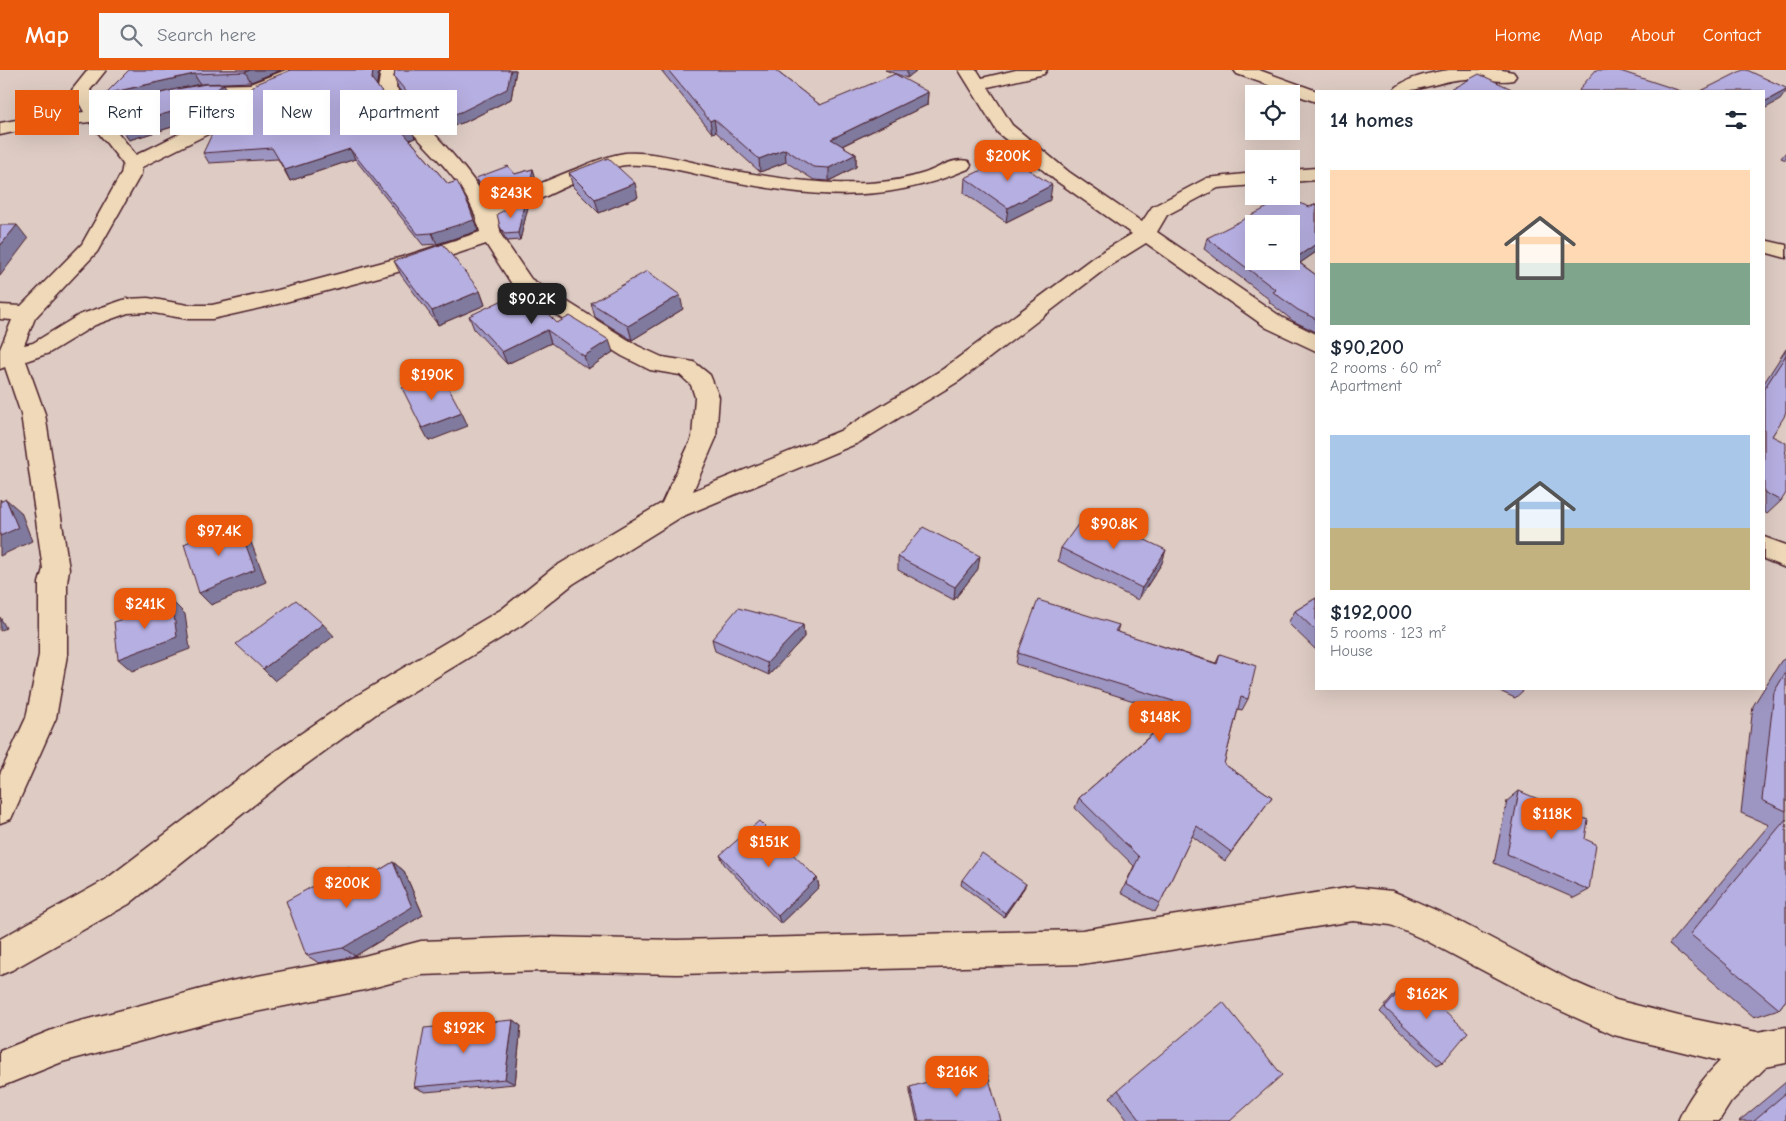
<!DOCTYPE html>
<html lang="en">
<head>
<meta charset="utf-8">
<style>
	body { margin:0; font-family:"Comic Neue",sans-serif; background:#f6f6f7; color:#1f2937; height:100vh; display:flex; flex-direction:column; font-size:19px; white-space:nowrap }
	* { box-sizing:border-box; margin:0 }
	p { font-size:16px; color:#747a83 }
	.icon { flex:none; width:28px; height:28px; fill:none; stroke:currentColor; stroke-width:2; stroke-linecap:round; stroke-linejoin:round }
	.map { position:relative; flex:1; overflow:hidden }
	.sheet { position:absolute; left:1315px; top:20px; width:450px; height:600px; display:flex; flex-direction:column; background:#fff; border-radius:0px; box-shadow:0 5px 20px #0002 }
	.sheet>* { flex:none }
	.top-card { position:absolute; left:15px; top:20px; width:475px; height:45px; display:flex; gap:10px }
	.controls { position:absolute; left:1245px; top:15px; display:grid; gap:10px }
	.controls a { display:grid; place-items:center; width:55px; height:55px; border-radius:0px; background:#fff; box-shadow:0 5px 20px #0002; font-size:25px }
	.price { position:absolute; translate:-50% -42px; padding:0 11px; border-radius:10px; background:#ea580c; color:#fff; font-size:16px; line-height:32px; filter:drop-shadow(0 1px 2px #0008) }
	.price::after { content:''; position:absolute; left:50%; top:30px; width:15px; height:11px; margin-left:-8px; background:inherit; clip-path:polygon(0 0,100% 0,50% 100%) }
	.price.on { background:#222; color:#fff }
	ul { padding:0; list-style:none }
	li { display:grid; align-content:center; gap:10px; height:265px; padding:0 15px }
	li span { display:grid; place-items:center; height:155px; border-radius:0px; color:#555 }
	li>.icon { margin-inline-start:auto }
	span .icon { width:90px; height:90px; fill:#fffc; stroke-width:1 }
	li b { font-size:21px }
	h2 { display:flex; justify-content:space-between; align-items:center; height:60px; padding:0 15px; font-size:21px }
	.chip { padding:0 18px; border-radius:0px; background:#fff; box-shadow:0 5px 20px #0002; font-size:18px; line-height:45px }
	.chip.on { background:#ea580c; color:#fff }
	header { display:flex; align-items:center; gap:30px; box-sizing:border-box; height:70px; padding:0 25px; background:#ea580c; color:#fff }
	header strong { font-size:24px }
	nav { display:flex; gap:28px; margin-inline-start:auto; font-size:18px }
	.search { width:350px; height:45px; background:#f6f6f7; display:flex; align-items:center; gap:12px; box-sizing:border-box; padding:0 18px; border-radius:0px; color:#747a83; font-size:19px }
	.map>svg:first-child { display:block }
	.lines { fill:none; stroke-linecap:round; stroke-linejoin:round }
	.minor-casing { stroke:#4a1f2b; stroke-width:3 }
	.minor { fill:#efd9b8; fill-rule:evenodd }
	.wall { fill:#9d96c2; stroke:#4a1f2b }
	.shaded-wall { fill:#7f7a9e; stroke:#4a1f2b }
	.building { fill:#b6afe1; stroke:#4a1f2b; fill-rule:evenodd }
</style>
</head>
<body>
<header>
<strong>Map</strong>
<div class="search"><svg class="icon" aria-label="search" viewBox="0 0 24 24"><circle cx="10" cy="10" r="6"/><path d="M15 15l6 6"/></svg>Search here</div>
<nav><a>Home</a><a>Map</a><a>About</a><a>Contact</a></nav>
</header>
<div class="map">
<svg width="1786" height="1051" viewBox="0 0 1786 1051">
	<rect width="100%" height="100%" fill="#deccc4"/>
	<filter id="ink" filterUnits="userSpaceOnUse"><feTurbulence type="fractalNoise" baseFrequency=".02" numOctaves="2"/><feDisplacementMap in="SourceGraphic" scale="10" xChannelSelector="R" yChannelSelector="G"/><feConvolveMatrix kernelMatrix="1 2 1 2 8 2 1 2 1" color-interpolation-filters="sRGB"/></filter>
	<g filter="url(#ink)">
		<g class="lines">
			<g class="minor-casing">
				<path id="minor" d="M88 0H106L90 20 101 40 112 38 118 39 121 43 118 47 107 49 136 85C171 68 206 52 236 26L190 28 184 27 181 23 184 19 206 15 250 14 286 0H310L307 4 260 23 231 49 210 63 142 97 141 104 97 182 35 248 24 275 33 273 79 245 126 229 148 228 188 235H212L278 220 406 186 480 162C471 117 433 85 403 53 394 42 386 29 378 18L381 0H399L396 18C426 59 466 92 491 137 521 122 551 108 581 97 595 91 610 85 625 83 657 81 688 92 718 98 768 107 818 115 869 113 888 112 907 109 925 103 939 98 953 87 968 91L971 95 968 99C880 136 810 127 719 109 689 103 658 93 626 95 615 96 604 101 594 105 561 118 529 134 498 150L501 165 531 209 638 276 662 287 694 292 710 305 719 327 716 368 693 421 840 361 943 299 1095 186 1132 164 1055 110 998 63 959 0H977L982 8 1016 0H1047L1044 4 988 17 1012 55 1069 102 1142 152 1152 137 1207 108 1254 103V115L1218 118 1167 145 1157 162 1283 248 1316 264V281L1267 258 1146 173 1109 196 959 311 858 373 681 447 573 514 522 555 376 644 293 704 129 834 12 900 0 905V869L105 810 271 684 356 626 502 539 553 498 662 433 692 368 695 327 691 315 680 305 650 300 622 286 515 219 486 174 420 196 278 234 212 249H188L148 242 128 243 95 255 49 283 26 291 45 344 69 499 67 513V585L56 648 11 749 0 753V704L26 648 39 585V513L43 499 21 344 5 297 0 299V279L12 250 0 249V235L21 236 82 174 121 104 123 94 90 52 27 59 0 65V53L27 48 84 42 72 20Z
					M1234 0H1259L1317 21 1316 32 1237 4Z
					M1449 0H1502L1513 2 1516 6 1513 10C1499 13 1481 8 1466 9 1440 10 1418 23 1393 21 1402 8 1434 2 1449 0Z
					M1316 98V110L1291 112V100Z
					M1764 170 1786 175V188L1764 182Z
					M1764 467 1786 475V498L1764 489Z
					M1353 817 1392 821 1404 826 1451 847 1572 911 1616 930 1679 946 1757 962 1786 957V993L1766 997 1731 1032 1719 1051H1678C1688 1028 1703 1008 1720 991L1614 965 1548 935 1427 871 1391 855 1353 851 1082 894 677 904 542 901 421 905 364 920 231 947 62 992 0 1017V981L62 956 231 911 364 886 421 871 542 867 677 870 1082 860Z"/>
			</g>
			<use href="#minor" class="minor"/>
		</g>
		<path class="wall" d="M129 0H281L251 12 200 14 183 18 231 27 202 48 129 70 120 57 149 26 112 34 105 24Z
			M291 0H379L377 16 415 68 410 70 448 114 469 136 478 161 437 174 423 175 355 89 290 111 278 89 209 93 203 83Z
			M395 0H516L511 29 465 52 435 62 398 18 394 7Z
			M661 0H775L820 35 928 22 927 35 842 76 856 84V97L829 111 814 110 786 92 760 102 716 62 712 63Z
			M885 0H917L907 8Z
			M1786 82V90L1781 88Z
			M533 99 535 106 533 115 492 135 479 115 476 108 515 104Z
			M569 103 638 127 599 143 573 117Z
			M965 108 1050 130 1006 152 964 123Z
			M525 130 528 137 520 170 507 171 503 164 500 157Z
			M1316 134V182L1300 193 1316 205V262L1293 251 1269 232 1270 230 1204 179 1207 168 1310 137Z
			M394 191 480 221 485 235 438 255 401 205Z
			M591 233 683 239 632 270 595 247Z
			M469 246 557 253 613 282 588 299 551 273 507 294 474 259Z
			M1786 279V341L1772 366 1781 431 1767 444 1764 442V313Z
			M1061 478 1162 493 1138 530 1058 491Z
			M898 487 978 499 954 530 898 500Z
			M1316 528V580L1288 553 1295 541Z
			M803 555 804 567 769 605 715 581 712 569Z
			M1119 555 1117 562 1216 593 1220 584 1248 629 1242 640 1238 639 1224 694 1272 727 1225 791 1192 766 1160 833 1155 842 1121 823 1134 796 1075 738 1079 728 1175 644 1016 594 1018 583Z
			M1786 588V930L1779 939 1754 947 1669 874 1769 755 1741 743 1753 636 1781 591Z
			M1495 619H1525L1515 628Z
			M1519 721 1585 769 1589 820 1574 828 1494 793 1507 731Z
			M720 785 817 808 819 817 781 854 724 794Z
			M393 792 404 801 423 845 355 886 319 893 306 885 359 806 362 811Z
			M962 810 1026 814 1024 818 1004 847 961 815Z
			M1410 909 1443 992 1437 995 1380 942 1404 913Z
			M513 950 521 956 515 1014 425 1022 414 1017Z
			M1786 1012V1051H1739Z
			M910 1017 1001 1051H917L910 1022Z
			M1118 1020 1230 1051H1128L1110 1027Z"/>
		<path class="shaded-wall" d="M250 0H281L251 12 245 2Z
			M373 0H379L376 19 372 9Z
			M511 0H516L511 29 465 52 435 62 431 51Z
			M907 0H917L907 8Z
			M194 4 200 14 112 34 105 24Z
			M224 14 231 27 202 48 129 70 120 57Z
			M1786 20V22L1780 30 1764 39V32Z
			M928 22 927 35 831 81V69Z
			M714 49 716 62 712 63 710 51Z
			M411 58 415 68 406 71 402 61Z
			M350 79 355 89 290 111 285 100Z
			M785 79 786 92 760 102 759 89Z
			M856 84V97L829 111V98Z
			M533 99 535 106 533 115 492 135 489 127Z
			M635 113 638 127 599 143 595 129Z
			M1052 115 1050 130 1006 152 1008 138Z
			M525 130 528 137 520 170 518 163Z
			M469 136 478 161 437 174 432 163Z
			M17 155 28 169 0 206V176Z
			M1316 174V182L1290 200 1294 189Z
			M480 221 485 235 438 255 432 241Z
			M680 225 683 239 632 270 628 256Z
			M547 260 551 273 507 294 502 282Z
			M609 270 613 282 588 299 584 286Z
			M462 343 468 356 429 371 422 358Z
			M0 429 11 441 6 429 21 442 32 471 0 486Z
			M237 451 248 464 266 512 211 535 199 523Z
			M1166 480 1162 493 1138 530 1142 518Z
			M980 486 978 499 954 530 955 517Z
			M172 531 185 544 190 579 132 601 118 589Z
			M0 547 6 558 0 561Z
			M323 554 334 566 275 611 263 599Z
			M803 555 804 567 769 605 767 593Z
			M393 792 404 801 423 845 355 886 343 878Z
			M348 797 359 806 367 824 355 815Z
			M817 808 819 817 781 854 778 846Z
			M1026 814 1024 818 1004 847 1005 843Z
			M513 950 521 956 515 1014 505 1009Z"/>
		<path class="building" d="M129 0H250L245 2 194 4 105 24Z
			M291 0H373L372 9 394 39 411 58 402 61 448 114 457 111 469 136 474 150 432 163 418 164 350 79 285 100 272 78 203 83 222 43 256 14Z
			M395 0H511L507 19 461 42 431 51 394 7Z
			M668 0H775L820 35 895 4 928 22 831 69 856 84 829 98 813 97 785 79 759 89 714 49 710 51Z
			M1596 0H1617L1681 21H1579L1581 17Z
			M1743 0H1747L1786 18V20L1764 32V21H1701Z
			M1479 4 1516 21H1448Z
			M206 14H224L195 35 120 57 109 36 177 19Z
			M1009 87 1052 115 1008 138 965 108Z
			M608 88 635 113 595 129 569 103Z
			M508 96 515 104 533 99 531 108 489 127 476 108Z
			M1277 126H1279L1310 137 1316 134V174L1294 189 1316 205V249L1298 240 1273 222 1276 220 1207 168 1268 137ZM1254 154H1291V191H1254Z
			M525 130 518 163 505 164 500 157 497 144Z
			M0 155H17L0 176Z
			M443 174 480 221 432 241 394 191Z
			M647 201 680 225 628 256 591 233Z
			M524 220 557 253 570 246 609 270 584 286 547 260 502 282 469 246Z
			M1786 285V341L1784 347 1772 366 1786 373V381L1785 382 1786 383V423L1781 431 1764 422V319Z
			M441 304 462 343 422 358 402 318Z
			M6 429 18 458 0 466V432Z
			M1087 442 1166 480 1142 518 1061 478Z
			M237 451 255 500 199 523 184 474Z
			M923 457 980 486 955 517 898 487Z
			M1316 528V561L1295 541Z
			M296 530 323 554 263 599 236 574Z
			M1038 530 1119 555 1115 561 1217 594 1220 584 1256 596 1248 629 1241 627 1224 694 1272 727 1231 782 1197 756 1160 833 1126 814 1139 787 1079 728 1186 635 1018 583Z
			M172 531 177 567 118 589 114 552Z
			M738 538 803 555 767 593 712 569Z
			M1786 602V741L1762 730 1774 622Z
			M1519 721 1588 750 1585 769 1596 774 1589 820 1507 784Z
			M1786 749V930L1779 939 1690 864Z
			M759 751 817 808 778 846 720 785Z
			M982 783 1026 814 1005 843 962 810Z
			M393 792 412 837 343 878 306 885 286 831 348 797 355 815Z
			M1410 909 1468 962 1443 992 1385 938Z
			M1223 932 1282 1005 1230 1051H1141L1118 1020Z
			M513 950 505 1009 414 1017 424 958Z
			M985 995 1001 1051H919L910 1017Z
			M1786 1023V1051H1753Z"/>
	</g>
</svg>
<div class="controls">
<a><svg class="icon" aria-label="locate" viewBox="0 0 24 24"><circle cx="12" cy="12" r="6"/><path d="M12 2v4M12 18v4M2 12h4M18 12h4"/></svg></a>
<a>+</a>
<a>−</a>
</div>
<b class="price" style="left:1008px;top:112px">$200K</b>
<b class="price" style="left:511px;top:149px">$243K</b>
<b class="price on" style="left:532px;top:255px">$90.2K</b>
<b class="price" style="left:432px;top:331px">$190K</b>
<b class="price" style="left:1114px;top:480px">$90.8K</b>
<b class="price" style="left:219px;top:487px">$97.4K</b>
<b class="price" style="left:145px;top:560px">$241K</b>
<b class="price" style="left:1160px;top:673px">$148K</b>
<b class="price" style="left:1552px;top:770px">$118K</b>
<b class="price" style="left:769px;top:798px">$151K</b>
<b class="price" style="left:347px;top:839px">$200K</b>
<b class="price" style="left:1427px;top:950px">$162K</b>
<b class="price" style="left:464px;top:984px">$192K</b>
<b class="price" style="left:957px;top:1028px">$216K</b>
<div class="top-card">
<a class="chip on">Buy</a>
<a class="chip">Rent</a>
<a class="chip">Filters</a>
<a class="chip">New</a>
<a class="chip">Apartment</a>
</div>
<section class="sheet">
<h2>14 homes<svg class="icon" aria-label="filters" viewBox="0 0 24 24"><path d="M4 7h16M4 17h16"/><circle cx="9" cy="7" r="2"/><circle cx="15" cy="17" r="2"/></svg></h2>
<ul>
<li><span style="background:linear-gradient(#ffd9b3 60%,#7fa58c 0)"><svg class="icon" aria-label="home" viewBox="0 0 24 24"><path d="M3 11l9-7 9 7M6 9v11h12V9"/></svg></span><div><b>$90,200</b><p>2 rooms · 60 m²</p><p>Apartment</p></div></li>
<li><span style="background:linear-gradient(#a9c7e8 60%,#c2b280 0)"><svg class="icon" aria-label="home" viewBox="0 0 24 24"><path d="M3 11l9-7 9 7M6 9v11h12V9"/></svg></span><div><b>$192,000</b><p>5 rooms · 123 m²</p><p>House</p></div></li>
</ul>
</section>
</div>
</body>
</html>
